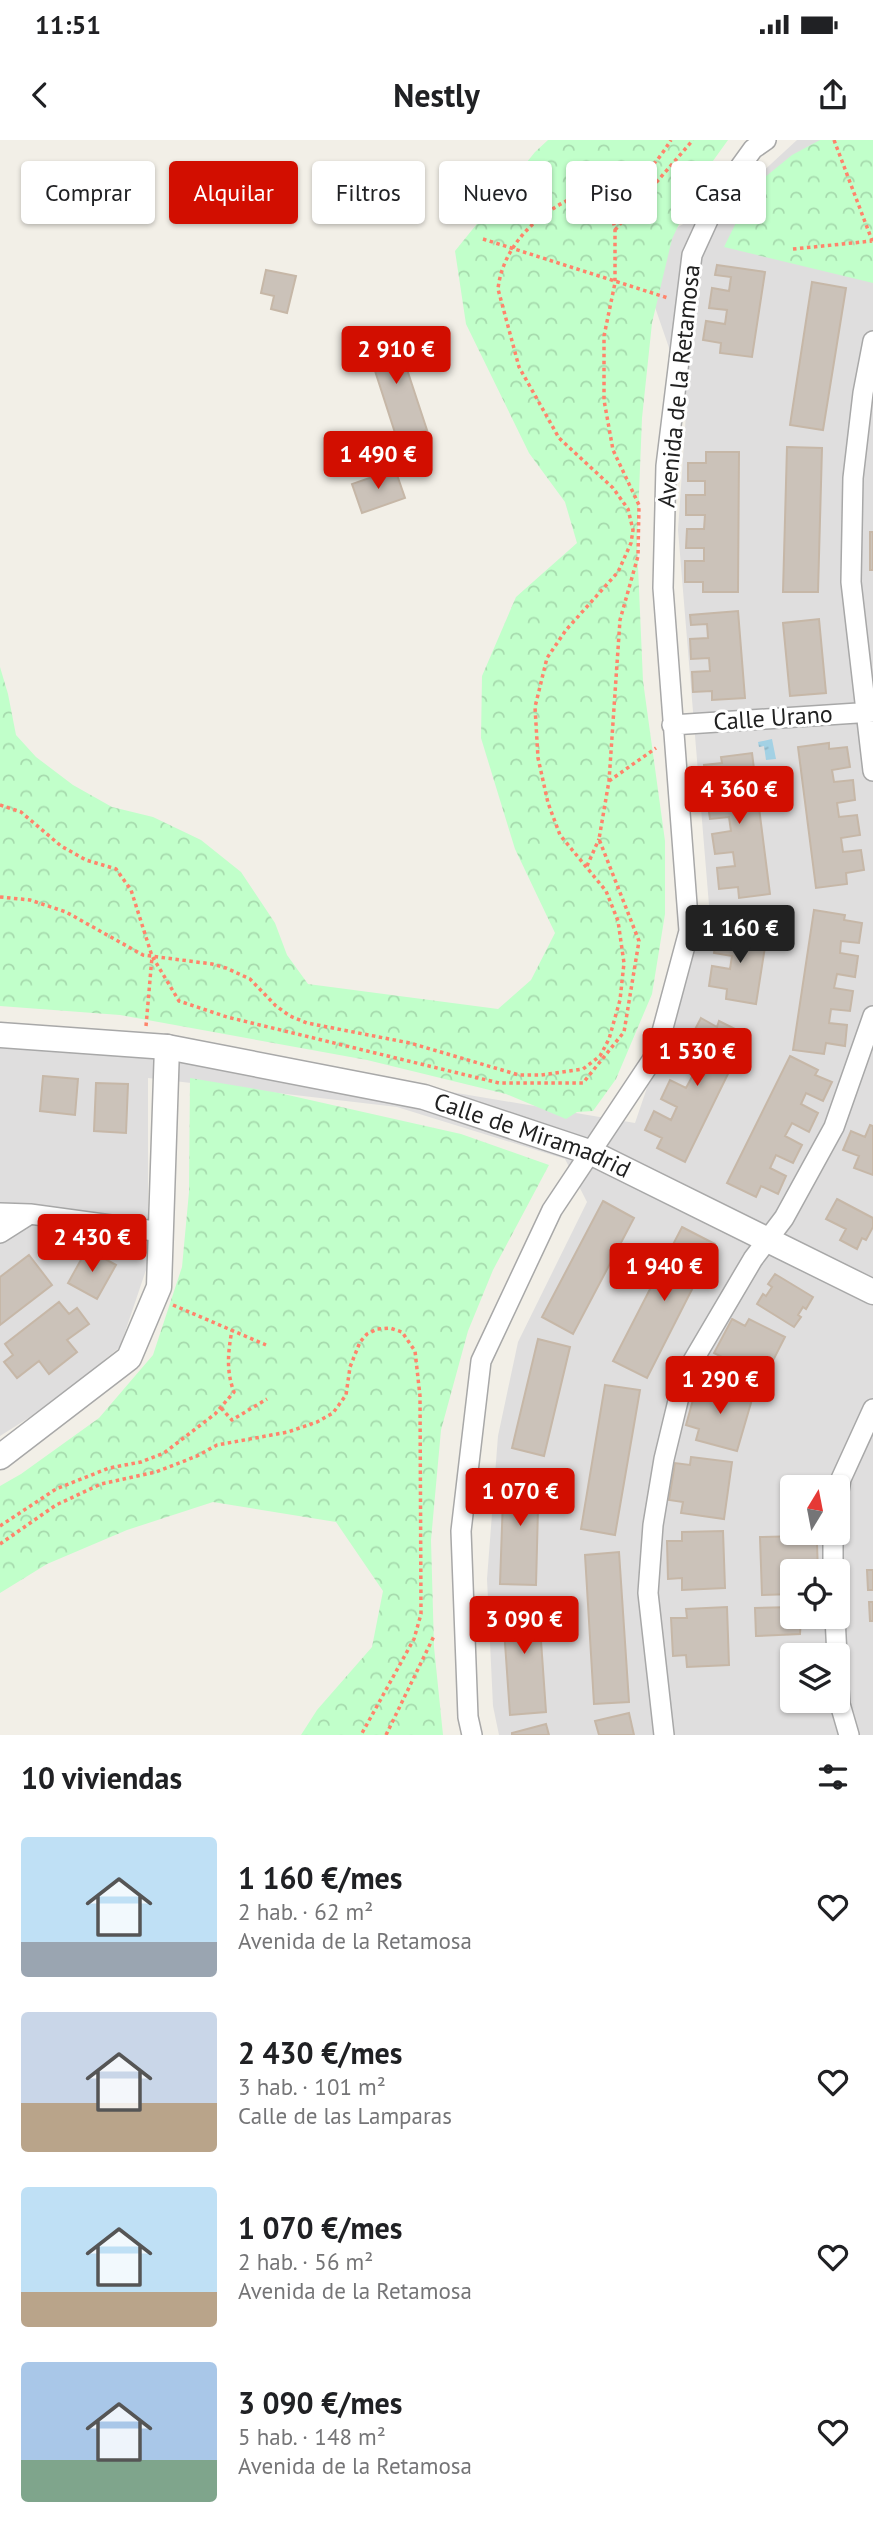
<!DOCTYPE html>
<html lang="es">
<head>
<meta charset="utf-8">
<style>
	body { margin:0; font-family:"PT Sans",sans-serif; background:#f6f6f6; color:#202124; height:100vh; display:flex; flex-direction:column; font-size:26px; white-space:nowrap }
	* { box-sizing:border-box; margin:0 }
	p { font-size:23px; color:#757577 }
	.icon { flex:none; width:38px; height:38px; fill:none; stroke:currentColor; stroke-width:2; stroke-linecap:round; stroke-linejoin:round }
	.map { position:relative; height:1595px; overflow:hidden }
	.drawer { display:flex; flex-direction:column; background:#fff; flex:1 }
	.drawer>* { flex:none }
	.guide { position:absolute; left:21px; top:21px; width:831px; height:63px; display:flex; gap:14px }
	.needle { width:46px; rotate:10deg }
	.controls { position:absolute; left:780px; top:1335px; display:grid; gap:14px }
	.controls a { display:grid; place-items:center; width:70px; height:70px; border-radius:7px; background:#fff; box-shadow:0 2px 5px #0004; font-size:35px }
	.price { position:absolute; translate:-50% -60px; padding:0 16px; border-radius:7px; background:#d20e00; color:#fff; font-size:23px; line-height:46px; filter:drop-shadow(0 2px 4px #0008) }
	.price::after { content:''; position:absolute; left:50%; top:42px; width:21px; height:16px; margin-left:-10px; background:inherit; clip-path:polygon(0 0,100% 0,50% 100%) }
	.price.selected { background:#222; color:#fff }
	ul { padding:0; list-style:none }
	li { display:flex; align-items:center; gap:21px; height:175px; padding:0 21px }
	li span { display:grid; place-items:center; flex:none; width:196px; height:140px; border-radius:7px; color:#555 }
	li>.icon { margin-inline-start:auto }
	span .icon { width:84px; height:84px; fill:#fffc; stroke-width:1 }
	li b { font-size:30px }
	h2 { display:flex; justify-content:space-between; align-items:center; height:84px; padding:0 21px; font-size:30px }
	.tag { padding:0 24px; border-radius:7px; background:#fff; box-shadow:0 2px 5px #0004; font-size:24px; line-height:63px }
	.tag.selected { background:#d20e00; color:#fff }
	.status { display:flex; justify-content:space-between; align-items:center; height:49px; padding:0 35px; background:#fff; direction:ltr }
	.status svg { height:19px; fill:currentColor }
	header { display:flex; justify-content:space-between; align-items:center; height:91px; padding:0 21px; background:#fff; font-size:32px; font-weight:700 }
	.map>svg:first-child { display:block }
	.residential { fill:#dfdede; fill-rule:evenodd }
	.park { fill:url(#park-crowns) }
	.water { fill:url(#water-ripples) }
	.building { fill:#cbc2b9; stroke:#c6b7a7; stroke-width:2 }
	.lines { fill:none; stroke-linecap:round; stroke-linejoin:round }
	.minor-casing { stroke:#a8a8a8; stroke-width:22 }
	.tertiary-casing { stroke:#a8a8a8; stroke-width:27 }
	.path { stroke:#ff846b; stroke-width:3.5; stroke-dasharray:3.5 3.5; stroke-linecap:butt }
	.minor { stroke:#fff; stroke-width:19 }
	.tertiary { stroke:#fff; stroke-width:24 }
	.labels { text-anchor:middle; stroke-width:6; stroke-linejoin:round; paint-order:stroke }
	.street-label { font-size:24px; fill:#212121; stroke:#fff }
</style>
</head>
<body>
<div class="status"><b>11:51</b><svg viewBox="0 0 49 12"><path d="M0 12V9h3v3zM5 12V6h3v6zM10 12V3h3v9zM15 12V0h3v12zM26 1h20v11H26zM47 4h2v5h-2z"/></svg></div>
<header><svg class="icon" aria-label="back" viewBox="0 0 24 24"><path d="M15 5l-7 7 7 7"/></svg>Nestly<svg class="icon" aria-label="share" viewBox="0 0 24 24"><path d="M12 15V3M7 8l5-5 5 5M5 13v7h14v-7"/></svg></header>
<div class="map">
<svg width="873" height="1595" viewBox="0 0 873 1595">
	<defs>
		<pattern id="park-crowns" width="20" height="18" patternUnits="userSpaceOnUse" patternTransform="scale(1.75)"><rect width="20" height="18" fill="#c1ffca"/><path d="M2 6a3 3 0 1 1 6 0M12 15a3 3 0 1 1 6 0" fill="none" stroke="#a6daad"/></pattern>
		<pattern id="water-ripples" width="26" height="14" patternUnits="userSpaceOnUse" patternTransform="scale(1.75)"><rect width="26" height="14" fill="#a3d1e4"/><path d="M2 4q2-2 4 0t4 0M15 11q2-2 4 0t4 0" fill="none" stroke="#8cb3c3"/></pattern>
	</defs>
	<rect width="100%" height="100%" fill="#f2efe7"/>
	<path class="residential" d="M797 0H873V1595H499L493 1566 487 1439 498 1296 518 1202 587 1062 565 1019 397 967 148 938V1124L120 1207 52 1263 0 1296V886H59L635 983 709 765 678 390 687 260 636 112 747 46ZM793 1348H838V1393H793ZM793 1432H838V1477H793ZM793 1516H838V1561H793Z"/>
	<path class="park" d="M548 0H728L700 39 672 99 652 183 642 278 637 403 643 541 665 701V774L652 854 616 939 593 971 577 972 566 979 506 954 367 920 120 875 0 866V527L8 554 16 595 36 617 73 645 112 667 153 677 201 700 241 732 275 783 287 815 308 844 498 869 531 840 555 793 515 709 481 598 482 536 516 457 577 403 565 362 529 313 466 184 455 111 535 12Z
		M820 0H873V143L724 107 754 46 792 15Z
		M190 938 279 953 461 994 549 1025 493 1130 468 1191 441 1290 431 1400 434 1507 443 1595H301L317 1570 372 1507 383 1451 336 1382 213 1362 127 1390 47 1424 0 1453V1346L21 1334 99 1278 153 1215 182 1127 189 1052Z"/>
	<path class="water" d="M772 599 776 619 766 620 764 606 759 607 758 602Z"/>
	<path class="building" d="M717 125 765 132 752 217 720 213 721 203 703 200 706 181 725 184 727 170 709 168 712 148 729 151 731 137 715 135Z
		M266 130 296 136 287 173 271 169 274 156 261 153Z
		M812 142 846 148 823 290 790 285Z
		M395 193 427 290 397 299 366 203Z
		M787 307 822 308 818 452H783Z
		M706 312H739L738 452H703V442H685V421H704V408H686L687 389H704L705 375H686V355H705V341H688V323H706Z
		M395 329 405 358 362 373 352 344Z
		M870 392H873V430H870Z
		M738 471 745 558 712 560V551L693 552 692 532 710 531 709 518 691 519 690 499 708 498 707 484 691 485 690 475Z
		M819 479 826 553 790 556 783 483Z
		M829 603V609L847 607 850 627 832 630 834 642 853 640 855 660 837 663 839 677 857 675 860 695 841 698 843 712 861 710 864 730 846 733 847 744 816 748 798 607Z
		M752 613 770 754 739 758 738 747 719 749 717 728 735 726 733 712 715 714 712 694 731 691 729 677 710 679 707 659 726 656 724 644 706 646 704 625 722 623 721 617Z
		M814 770 845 775 844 780 862 783 859 803 841 801 840 813 858 816 855 837 837 834 834 848 853 851 850 871 831 869 829 883 847 885 845 906 826 903 824 914 793 910Z
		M736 790 767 794 756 864 726 859 727 849 709 846 712 826 730 829 732 816 714 813 717 792 735 795Z
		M701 878 717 887 719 881 747 895 685 1022 657 1008 662 998 645 990 654 971 671 980 677 967 661 959 670 940 686 948 693 935 676 927 685 908 702 917 708 905 691 897Z
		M790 916 818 930 815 935 832 942 823 961 806 953 801 964 818 973 809 992 792 983 785 996 802 1005 793 1023 776 1015 770 1028 786 1036 778 1054 761 1046 756 1057 727 1043Z
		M43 936 78 939 75 975 40 971Z
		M96 943 128 944 126 993 94 991Z
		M870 985 873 986V1035L854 1028 859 1016 843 1010 851 991 865 997Z
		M837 1059 873 1078V1087L866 1100 862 1098 857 1109 840 1100 846 1089 826 1079Z
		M603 1061 634 1078 573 1194 542 1177Z
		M682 1087 715 1104 647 1238 613 1221Z
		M87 1109 116 1125 97 1159 68 1143Z
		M29 1115 52 1145 0 1185V1137Z
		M775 1134 813 1157 806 1169 803 1167 798 1175 801 1177 794 1187 757 1164 763 1154 766 1156 772 1147 768 1144Z
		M59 1162 69 1174 77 1168 89 1184 67 1200 77 1212 49 1234 39 1221 17 1238 4 1222 13 1215 5 1204Z
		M732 1179 745 1186 749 1179 785 1197 759 1248 721 1229 726 1219 714 1213Z
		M538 1199 570 1207 544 1316 512 1308Z
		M605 1245 640 1250 615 1395 581 1389Z
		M714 1245 753 1256 737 1311 696 1300 699 1289 686 1285 696 1249 711 1253Z
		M691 1317 732 1322 724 1379 681 1373 683 1362 669 1360 675 1323 690 1325Z
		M504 1330 539 1331 536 1445 500 1444Z
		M723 1391 725 1448 682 1450V1438L668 1439 667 1401H682V1392Z
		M801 1396V1404H817L818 1432H793V1454L762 1455 760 1397Z
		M619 1412 629 1562 594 1564 585 1415Z
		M867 1430H873V1450H868Z
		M538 1458 546 1572 510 1575 502 1460Z
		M869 1462H873V1481H870Z
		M727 1467 729 1525 687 1527 686 1515 673 1516 671 1478H687L686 1469Z
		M793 1467V1477H801L800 1494 756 1496 755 1468Z
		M629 1573 634 1595H599L595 1581Z
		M546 1584 549 1595H512V1593Z"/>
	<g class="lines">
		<g class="minor-casing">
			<path id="minor" d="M873 201 863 253 853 338 851 442 873 631
				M672 585 873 572
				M0 1073 30 1074 162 1092
				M0 1093 30 1074
				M838 1357 841 1339 873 1269
				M833 1393V1432
				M835 1477 837 1516
				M838 1535 840 1564 849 1595
				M472 1595 468 1577 461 1391 481 1221 552 1070 656 914 689 791 663 448 666 326 692 115 719 56 753 9 766 0
				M664 1595 648 1453 653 1385 664 1319 684 1236 753 1119 784 1078 834 987 873 876"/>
		</g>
		<g class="tertiary-casing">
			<g id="tertiary">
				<path id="s1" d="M0 895 167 907 424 957 592 1013 873 1152"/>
				<path d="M0 1317 129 1218 159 1147 167 907"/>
			</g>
		</g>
		<path class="path" d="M834 0 873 103
			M615 90 693 0
			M483 99 668 158
			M793 109 872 101
			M609 641 656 608
			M0 665 21 672 61 706 86 720 116 729 131 750 152 816 179 861 227 877 499 943H583L624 892 639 801 599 699 609 641 620 480 638 416 639 365 613 310 604 260V196L615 143V90L606 46
			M587 726 599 699
			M0 757 30 760 66 772 143 815 212 824 226 828 250 839 276 866 290 876 307 883 410 903 519 935H541L583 929 600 916 609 899 620 860 624 823 618 781 606 751 560 695 548 663 538 618 535 567 547 518 566 490 618 432 631 403 633 390 628 369 613 348 559 298 519 227 498 149C503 102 545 66 588 52 606 45 627 43 644 33 655 25 664 11 671 0
			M146 886 152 817
			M173 1165 266 1205
			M221 1268 232 1280 267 1259
			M0 1386 56 1349 109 1328 141 1322 164 1313 215 1274 234 1252C226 1231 228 1212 232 1190
			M0 1404 56 1365 101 1344 156 1332 197 1316 217 1305 288 1292 317 1282 333 1273 346 1255 350 1227 360 1202 367 1194 377 1189 390 1188 402 1192 415 1211 420 1256 421 1474 414 1499 361 1595
			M386 1595 434 1496"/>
		<use href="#minor" class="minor"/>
		<use href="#tertiary" class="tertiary"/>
	</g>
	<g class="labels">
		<g class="street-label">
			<text transform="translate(679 246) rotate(-84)" y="8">Avenida de la Retamosa</text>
			<text transform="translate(773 578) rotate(-4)" y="8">Calle Urano</text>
			<text dy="8" stroke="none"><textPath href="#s1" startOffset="544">Calle de Miramadrid</textPath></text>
		</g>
	</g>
</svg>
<div class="controls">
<a><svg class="needle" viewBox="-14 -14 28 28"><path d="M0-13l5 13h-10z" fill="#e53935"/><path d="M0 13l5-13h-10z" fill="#757577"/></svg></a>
<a><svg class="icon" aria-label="locate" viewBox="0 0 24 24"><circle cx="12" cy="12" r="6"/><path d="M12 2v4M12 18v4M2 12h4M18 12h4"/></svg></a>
<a><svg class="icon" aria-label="layers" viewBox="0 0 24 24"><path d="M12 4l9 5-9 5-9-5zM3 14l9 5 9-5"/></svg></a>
</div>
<b class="price" style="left:396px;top:246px">2 910 €</b>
<b class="price" style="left:378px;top:351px">1 490 €</b>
<b class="price" style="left:739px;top:686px">4 360 €</b>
<b class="price selected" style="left:740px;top:825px">1 160 €</b>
<b class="price" style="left:697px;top:948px">1 530 €</b>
<b class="price" style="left:92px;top:1134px">2 430 €</b>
<b class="price" style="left:664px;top:1163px">1 940 €</b>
<b class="price" style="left:720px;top:1276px">1 290 €</b>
<b class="price" style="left:520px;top:1388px">1 070 €</b>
<b class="price" style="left:524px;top:1516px">3 090 €</b>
<div class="guide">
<a class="tag">Comprar</a>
<a class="tag selected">Alquilar</a>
<a class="tag">Filtros</a>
<a class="tag">Nuevo</a>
<a class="tag">Piso</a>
<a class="tag">Casa</a>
</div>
</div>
<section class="drawer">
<h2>10 viviendas<svg class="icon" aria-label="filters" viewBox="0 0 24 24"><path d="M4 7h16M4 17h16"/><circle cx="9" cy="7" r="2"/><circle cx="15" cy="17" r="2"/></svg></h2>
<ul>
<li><span style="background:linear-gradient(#bfe0f5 75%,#9aa5b1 0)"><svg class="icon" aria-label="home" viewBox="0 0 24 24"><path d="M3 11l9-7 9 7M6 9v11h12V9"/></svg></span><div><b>1 160 €/mes</b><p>2 hab. · 62 m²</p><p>Avenida de la Retamosa</p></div><svg class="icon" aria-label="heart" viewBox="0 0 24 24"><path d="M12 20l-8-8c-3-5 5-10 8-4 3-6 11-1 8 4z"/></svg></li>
<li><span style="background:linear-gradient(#c9d6e8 65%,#b9a48a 0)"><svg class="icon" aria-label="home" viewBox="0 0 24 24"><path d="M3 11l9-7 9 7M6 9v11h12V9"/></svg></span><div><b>2 430 €/mes</b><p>3 hab. · 101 m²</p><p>Calle de las Lamparas</p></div><svg class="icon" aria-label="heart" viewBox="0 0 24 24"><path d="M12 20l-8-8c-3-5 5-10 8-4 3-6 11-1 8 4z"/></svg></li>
<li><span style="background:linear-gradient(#bfe0f5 75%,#b9a48a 0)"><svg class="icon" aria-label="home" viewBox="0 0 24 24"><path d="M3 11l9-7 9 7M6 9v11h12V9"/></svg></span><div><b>1 070 €/mes</b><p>2 hab. · 56 m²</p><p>Avenida de la Retamosa</p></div><svg class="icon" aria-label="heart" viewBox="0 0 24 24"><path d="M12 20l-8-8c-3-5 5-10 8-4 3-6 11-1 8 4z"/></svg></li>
<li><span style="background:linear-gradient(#a9c7e8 70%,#7fa58c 0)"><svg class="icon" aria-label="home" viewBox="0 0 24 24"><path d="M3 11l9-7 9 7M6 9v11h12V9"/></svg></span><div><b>3 090 €/mes</b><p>5 hab. · 148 m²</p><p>Avenida de la Retamosa</p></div><svg class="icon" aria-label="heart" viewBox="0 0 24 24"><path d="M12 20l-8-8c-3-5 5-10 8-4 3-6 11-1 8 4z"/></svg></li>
</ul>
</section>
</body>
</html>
